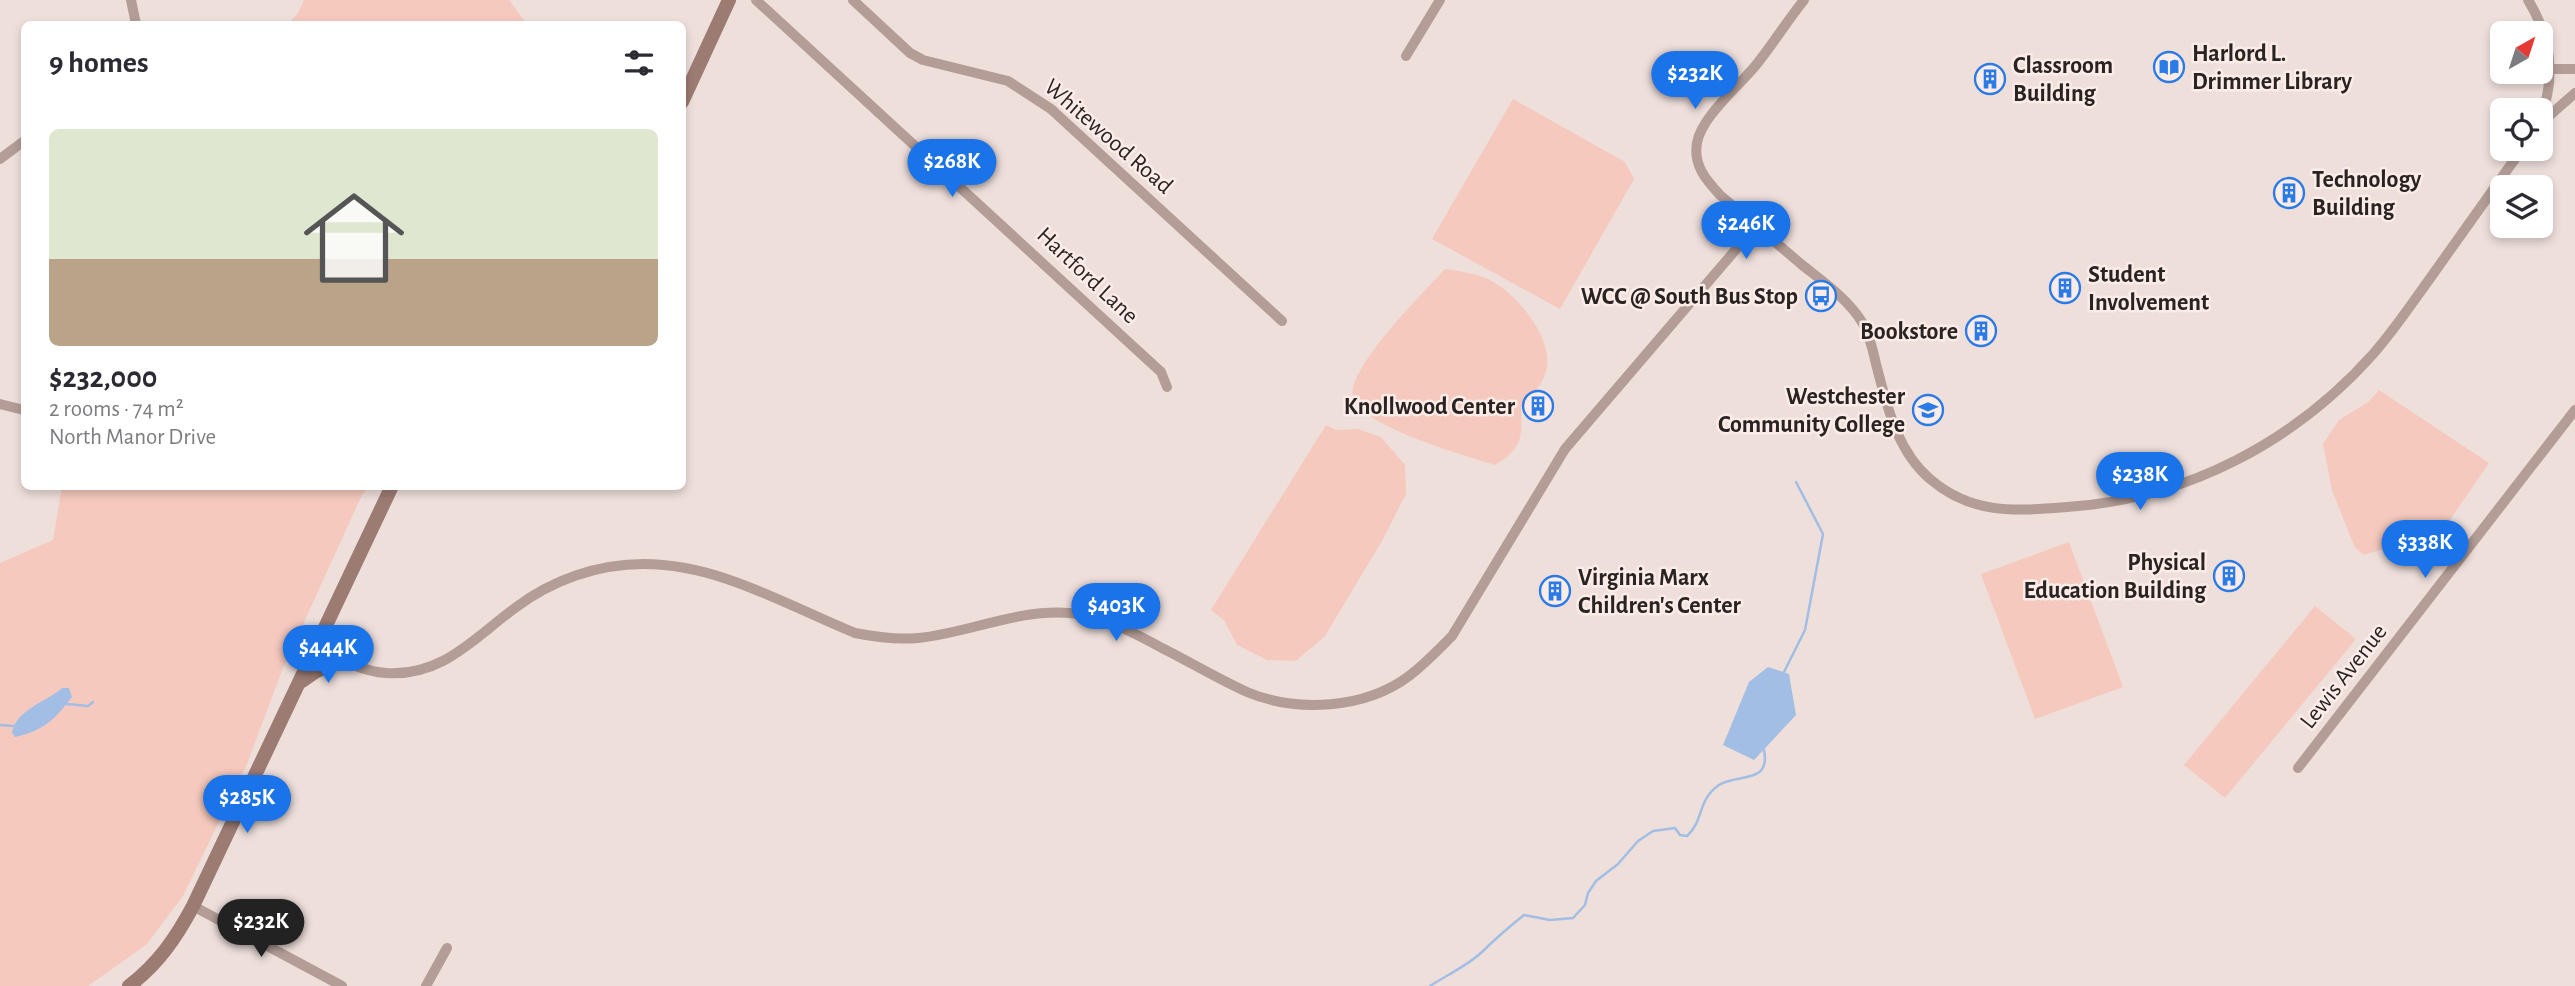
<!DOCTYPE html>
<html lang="en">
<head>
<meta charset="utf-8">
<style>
	body { margin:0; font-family:"Alegreya Sans",sans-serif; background:#f7f7f7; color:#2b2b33; height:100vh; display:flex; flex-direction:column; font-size:26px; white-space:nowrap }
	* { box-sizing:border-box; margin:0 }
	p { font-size:23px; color:#7c7c81 }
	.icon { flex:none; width:38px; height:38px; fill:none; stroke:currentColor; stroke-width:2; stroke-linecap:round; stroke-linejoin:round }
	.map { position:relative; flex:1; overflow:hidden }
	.side { position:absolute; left:21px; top:21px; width:665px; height:469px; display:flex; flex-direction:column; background:#fff; border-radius:10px; box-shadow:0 4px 10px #0003 }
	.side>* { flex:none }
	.needle { width:46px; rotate:39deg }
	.controls { position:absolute; left:2490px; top:21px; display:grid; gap:14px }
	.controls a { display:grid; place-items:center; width:63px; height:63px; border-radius:10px; background:#fff; box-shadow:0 4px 10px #0003; font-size:35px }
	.price { position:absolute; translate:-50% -60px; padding:0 16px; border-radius:24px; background:#1a73e8; color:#fff; font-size:23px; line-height:46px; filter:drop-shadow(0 2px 4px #0008) }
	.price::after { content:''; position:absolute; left:50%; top:42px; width:21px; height:16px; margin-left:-10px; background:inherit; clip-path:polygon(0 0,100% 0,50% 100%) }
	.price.on { background:#222; color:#fff }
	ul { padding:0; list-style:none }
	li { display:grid; align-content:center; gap:14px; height:371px; padding:0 28px }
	li span { display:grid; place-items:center; height:217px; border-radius:10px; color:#555 }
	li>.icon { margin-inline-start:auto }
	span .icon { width:126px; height:126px; fill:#fffc; stroke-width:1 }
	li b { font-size:30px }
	h2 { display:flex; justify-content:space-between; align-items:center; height:84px; padding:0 28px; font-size:30px }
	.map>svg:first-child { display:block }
	.green { fill:#f5c9bd }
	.water { fill:#a2bee5 }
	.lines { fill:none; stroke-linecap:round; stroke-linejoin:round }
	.stream { stroke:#a2bee5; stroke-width:2.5 }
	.minor { stroke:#b49d97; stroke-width:10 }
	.secondary { stroke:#9c7b73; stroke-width:14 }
	.labels { text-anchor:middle; stroke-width:5; stroke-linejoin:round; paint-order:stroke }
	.poi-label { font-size:24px; font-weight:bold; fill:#292322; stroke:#fcece8; text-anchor:start }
	.street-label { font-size:24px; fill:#292322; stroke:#fcece8 }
</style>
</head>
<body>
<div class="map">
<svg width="2575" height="986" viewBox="0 0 2575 986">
	<rect width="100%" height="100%" fill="#eedfdb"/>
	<path class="green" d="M304 0H509L527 24H288L298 13Z
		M1513 99 1625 162 1634 179 1560 309 1432 239Z
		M1445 269C1459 271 1474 273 1488 279 1516 292 1555 339 1546 371 1542 386 1531 396 1521 407 1522 437 1523 448 1495 465 1467 456 1361 427 1353 397 1346 369 1425 291 1445 269Z
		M2379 390 2489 463 2443 530 2364 555 2355 548 2332 490 2323 444 2339 420 2368 402Z
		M1326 425 1336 430 1358 429 1381 437 1405 465 1406 494 1382 541 1325 636 1296 661 1267 660 1237 645 1224 620 1211 610Z
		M62 487H369L362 495 283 668 247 764 183 896 146 945 88 986H0V563L53 540Z
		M2069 542 2123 687 2035 719 1981 574Z
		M2315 606 2356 639 2225 798 2184 765Z"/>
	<path class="water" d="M1768 667 1789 674 1796 715 1754 760 1723 745 1749 682Z
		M62 688H69L72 697C54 720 45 730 15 737L12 733C16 709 47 702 62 688Z"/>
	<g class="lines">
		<path class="stream" d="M1784 672 1805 630 1823 534 1796 482
			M67 704 88 706 93 702
			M0 725 13 726
			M1430 986C1447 975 1467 966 1482 952 1495 939 1509 927 1524 915L1550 920 1573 918 1585 905 1588 893 1596 881 1618 864 1638 841 1653 831 1675 828 1680 835 1687 836C1704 821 1697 800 1719 785 1737 773 1771 785 1764 750"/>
		<path class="minor" d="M131 0 136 24
			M756 0 1161 372 1167 387
			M853 0 910 53 923 60 1008 81 1051 109 1282 321
			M1804 0C1787 21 1773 44 1756 65 1739 86 1701 117 1697 143 1693 165 1706 180 1720 195 1747 218 1774 241 1801 264 1822 281 1847 298 1862 322 1869 334 1873 350 1876 364 1887 405 1896 450 1930 479 1972 515 2015 511 2067 507 2187 499 2295 442 2374 353 2395 329 2413 302 2431 277 2462 234 2492 191 2522 149
			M2528 0C2551 37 2556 76 2541 117
			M1406 56 1440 0
			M2551 69H2575
			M2541 123 2575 93
			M0 159 24 141
			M0 404 24 410
			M317 647C340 659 360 671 386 673 442 677 474 638 515 608 552 580 597 564 644 564 719 564 786 605 855 633 875 637 896 640 918 638 969 633 1016 609 1069 613 1101 615 1134 633 1162 648 1190 662 1218 679 1247 692 1297 713 1365 709 1409 676 1425 664 1438 650 1452 636L1565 449 1756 226
			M2298 768 2575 410
			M193 906 342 986
			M426 986 447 948"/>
		<path class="secondary" d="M682 102 729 0
			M302 681 315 672 341 660
			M129 986C158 964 176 938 193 906L392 486"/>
	</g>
	<defs>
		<g id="library-ring" transform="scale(1.575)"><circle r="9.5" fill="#fcece8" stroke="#2b7be7" stroke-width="1.5"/><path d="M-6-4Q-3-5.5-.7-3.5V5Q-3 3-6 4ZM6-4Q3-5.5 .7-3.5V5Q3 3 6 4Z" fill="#2b7be7"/></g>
		<g id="building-ring" transform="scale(1.575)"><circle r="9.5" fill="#fcece8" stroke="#2b7be7" stroke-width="1.5"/><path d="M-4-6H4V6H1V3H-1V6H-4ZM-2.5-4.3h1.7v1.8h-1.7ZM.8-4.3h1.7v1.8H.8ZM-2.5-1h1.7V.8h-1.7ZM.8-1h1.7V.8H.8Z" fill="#2b7be7"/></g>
		<g id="bus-ring" transform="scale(1.575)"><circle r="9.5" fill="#fcece8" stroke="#2b7be7" stroke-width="1.5"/><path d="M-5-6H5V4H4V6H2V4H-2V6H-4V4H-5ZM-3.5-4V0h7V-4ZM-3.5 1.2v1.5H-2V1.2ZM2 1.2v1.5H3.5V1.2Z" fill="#2b7be7"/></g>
		<g id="university-ring" transform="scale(1.575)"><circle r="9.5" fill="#fcece8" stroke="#2b7be7" stroke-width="1.5"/><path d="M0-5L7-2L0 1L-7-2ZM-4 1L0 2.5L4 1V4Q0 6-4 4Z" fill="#2b7be7"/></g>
	</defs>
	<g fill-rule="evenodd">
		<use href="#library-ring" x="2169" y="67"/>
		<use href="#building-ring" x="1990" y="79"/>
		<use href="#building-ring" x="2289" y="193"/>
		<use href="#building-ring" x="2065" y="288"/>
		<use href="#bus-ring" x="1821" y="296"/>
		<use href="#building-ring" x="1981" y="331"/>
		<use href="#building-ring" x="1538" y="406"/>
		<use href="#university-ring" x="1928" y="410"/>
		<use href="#building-ring" x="2229" y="576"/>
		<use href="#building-ring" x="1555" y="591"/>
	</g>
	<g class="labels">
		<g class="poi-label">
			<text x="2192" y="61">Harlord L.<tspan x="2192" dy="28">Drimmer Library</tspan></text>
			<text x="2013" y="73">Classroom<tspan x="2013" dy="28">Building</tspan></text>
			<text x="2312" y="187">Technology<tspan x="2312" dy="28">Building</tspan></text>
			<text x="2088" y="282">Student<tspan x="2088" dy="28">Involvement</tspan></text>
			<text x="1798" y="304" text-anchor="end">WCC @ South Bus Stop</text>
			<text x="1958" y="339" text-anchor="end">Bookstore</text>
			<text x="1905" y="404" text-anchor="end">Westchester<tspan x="1905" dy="28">Community College</tspan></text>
			<text x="1515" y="414" text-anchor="end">Knollwood Center</text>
			<text x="2206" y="570" text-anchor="end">Physical<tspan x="2206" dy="28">Education Building</tspan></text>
			<text x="1578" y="585">Virginia Marx<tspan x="1578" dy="28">Children's Center</tspan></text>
		</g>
		<g class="street-label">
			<text transform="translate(1109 136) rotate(41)" y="8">Whitewood Road</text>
			<text transform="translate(1088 275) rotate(43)" y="8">Hartford Lane</text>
			<text transform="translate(2343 676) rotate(-52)" y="8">Lewis Avenue</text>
		</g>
	</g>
</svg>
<div class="controls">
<a><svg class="needle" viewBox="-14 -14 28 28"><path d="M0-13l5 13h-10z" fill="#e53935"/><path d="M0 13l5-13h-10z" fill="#7c7c81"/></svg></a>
<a><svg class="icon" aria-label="locate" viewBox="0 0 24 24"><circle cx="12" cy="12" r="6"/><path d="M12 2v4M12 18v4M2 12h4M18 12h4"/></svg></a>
<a><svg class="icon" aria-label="layers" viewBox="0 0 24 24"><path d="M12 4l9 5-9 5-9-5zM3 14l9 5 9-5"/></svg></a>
</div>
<b class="price" style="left:1695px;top:111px">$232K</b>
<b class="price" style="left:952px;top:199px">$268K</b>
<b class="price" style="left:1746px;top:261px">$246K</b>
<b class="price" style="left:2140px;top:512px">$238K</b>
<b class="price" style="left:2425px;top:580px">$338K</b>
<b class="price" style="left:1116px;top:643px">$403K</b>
<b class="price" style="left:328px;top:685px">$444K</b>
<b class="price" style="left:247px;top:835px">$285K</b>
<b class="price on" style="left:261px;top:959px">$232K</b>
<section class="side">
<h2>9 homes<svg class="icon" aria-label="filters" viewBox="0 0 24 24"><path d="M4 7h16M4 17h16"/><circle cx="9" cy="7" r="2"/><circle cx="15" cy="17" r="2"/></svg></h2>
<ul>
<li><span style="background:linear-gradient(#dfe7d0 60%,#b9a48a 0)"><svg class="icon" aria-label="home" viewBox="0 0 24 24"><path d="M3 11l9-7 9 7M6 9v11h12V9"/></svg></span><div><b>$232,000</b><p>2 rooms · 74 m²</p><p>North Manor Drive</p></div></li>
</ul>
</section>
</div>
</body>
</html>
